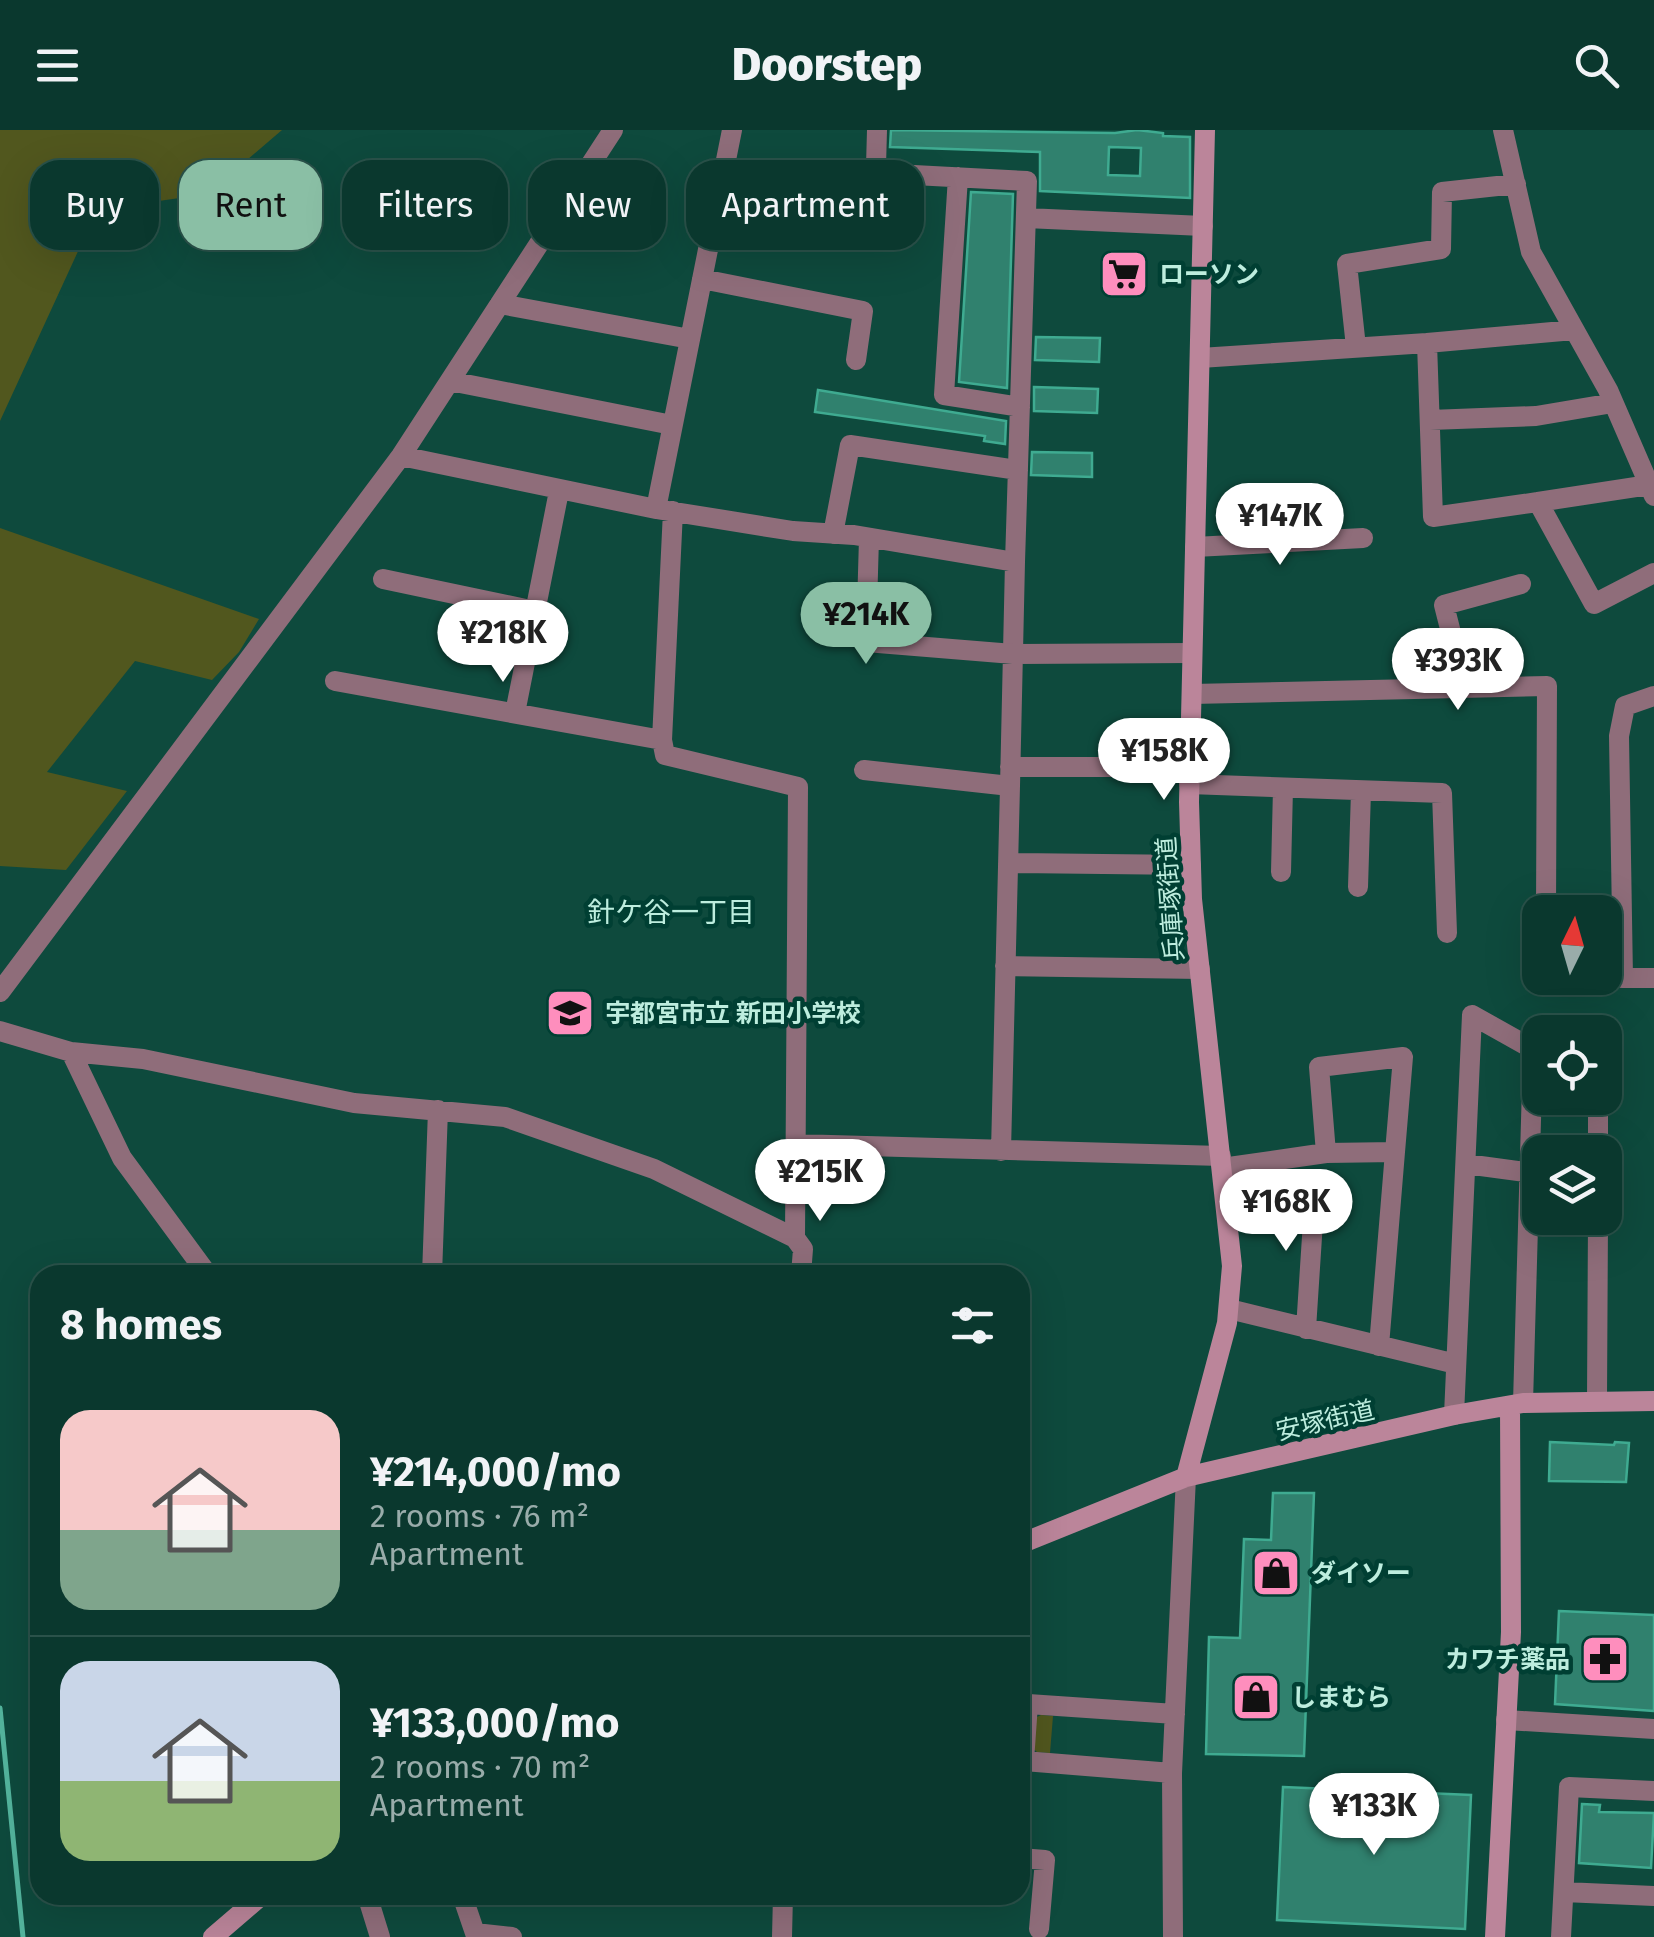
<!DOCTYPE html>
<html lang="en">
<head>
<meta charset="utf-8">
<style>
	body { margin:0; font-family:"Fira Sans","Noto Sans JP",sans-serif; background:#18433a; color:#f1f3f6; height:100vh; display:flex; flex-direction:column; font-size:38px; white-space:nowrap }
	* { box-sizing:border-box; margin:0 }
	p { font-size:32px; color:#99acaa }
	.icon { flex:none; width:55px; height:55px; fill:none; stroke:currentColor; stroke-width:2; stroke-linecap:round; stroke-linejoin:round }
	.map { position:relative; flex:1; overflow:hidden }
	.sheet { position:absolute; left:30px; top:1135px; width:1000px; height:640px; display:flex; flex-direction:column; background:#0a382e; border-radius:30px; box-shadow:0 10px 40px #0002,0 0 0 2px #2a524a }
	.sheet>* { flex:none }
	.banner { position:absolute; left:30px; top:30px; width:1000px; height:90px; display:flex; gap:20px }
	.needle { width:65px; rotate:5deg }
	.controls { position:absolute; left:1522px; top:765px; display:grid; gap:20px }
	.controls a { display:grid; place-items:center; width:100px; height:100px; border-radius:20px; background:#0a382e; box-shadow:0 10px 40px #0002,0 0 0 2px #2a524a; font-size:50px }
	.price { position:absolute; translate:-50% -85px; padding:0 22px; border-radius:35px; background:#fff; color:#222; font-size:32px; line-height:65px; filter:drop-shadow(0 2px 5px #0008) }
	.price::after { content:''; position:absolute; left:50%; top:60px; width:30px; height:22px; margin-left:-15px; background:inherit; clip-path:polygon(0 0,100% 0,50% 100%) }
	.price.current { background:#8abfa5; color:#111 }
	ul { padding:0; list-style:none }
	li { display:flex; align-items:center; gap:30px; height:250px; padding:0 30px }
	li+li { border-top:2px solid #2a524a }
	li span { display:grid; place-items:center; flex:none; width:280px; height:200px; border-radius:30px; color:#555 }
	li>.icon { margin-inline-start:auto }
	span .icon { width:120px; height:120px; fill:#fffc; stroke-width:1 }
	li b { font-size:42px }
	h2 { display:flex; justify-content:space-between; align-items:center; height:120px; padding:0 30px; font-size:42px }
	.pill { padding:0 35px; border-radius:30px; background:#0a382e; box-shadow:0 10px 40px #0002,0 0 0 2px #2a524a; font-size:35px; line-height:90px }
	.pill.current { background:#8abfa5; color:#111 }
	header { display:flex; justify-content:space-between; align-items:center; height:130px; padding:0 30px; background:#0a382e; font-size:45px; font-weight:800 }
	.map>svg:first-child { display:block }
	.green { fill:#51571e }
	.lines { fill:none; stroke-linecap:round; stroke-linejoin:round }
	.stream { stroke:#53b49d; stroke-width:5 }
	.building { fill:#30816e; stroke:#3fab91; stroke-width:2.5; fill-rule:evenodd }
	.street { stroke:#8f6d7a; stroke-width:20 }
	.secondary { stroke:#bb859a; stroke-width:20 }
	.labels { text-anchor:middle; stroke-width:9; stroke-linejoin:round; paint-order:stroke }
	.poi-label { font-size:25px; font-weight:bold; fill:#bdedde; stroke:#003f33; text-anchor:start }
	.street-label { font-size:25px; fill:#bdedde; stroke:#003f33 }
	.neighbourhood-label { font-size:28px; fill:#bdedde; stroke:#003f33 }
</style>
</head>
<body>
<header><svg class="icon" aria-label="menu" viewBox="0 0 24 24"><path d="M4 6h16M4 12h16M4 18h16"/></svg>Doorstep<svg class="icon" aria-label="search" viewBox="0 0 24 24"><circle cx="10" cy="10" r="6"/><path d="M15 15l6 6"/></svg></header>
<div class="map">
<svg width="1654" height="1807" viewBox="0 0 1654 1807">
	<rect width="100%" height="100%" fill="#0e4a3d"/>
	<path class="green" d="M0 0H282L207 64 97 80 0 291Z
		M0 398 259 489 239 522 212 550 135 531 47 642 127 661 66 740 0 736Z
		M1041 1585 1053 1586 1050 1623 1037 1622 1031 1617 1033 1589Z"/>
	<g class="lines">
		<path class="stream" d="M0 1578 23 1807"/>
	</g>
	<path class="building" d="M891 0 1115 3 1137 0 1163 3V6L1190 7V68L1040 61V22L890 17ZM1109 17 1141 18 1140 46 1108 45Z
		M971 62 1013 64 1007 258 959 252Z
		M1111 122 1139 123 1137 166 1109 164Z
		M1036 207 1100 208 1099 232 1035 230Z
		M1034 257 1098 259 1097 283 1034 281Z
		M818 260 1006 291 1005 314 984 311 985 306 815 282Z
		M1032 322 1092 323V347L1031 345Z
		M1550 1312 1614 1315 1615 1312 1629 1313 1626 1352 1549 1351Z
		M1273 1363H1314L1304 1626 1206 1624 1209 1507 1240 1508 1244 1409 1271 1410Z
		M1559 1481 1654 1485V1581L1555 1574Z
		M1283 1657 1471 1665 1465 1799 1277 1790Z
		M1582 1674 1600 1675 1599 1682 1654 1683 1651 1738 1579 1733Z"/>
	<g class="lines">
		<path class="street" d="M1503 0 1531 122 1608 260 1654 366
			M876 43 1027 51 1015 432
			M958 47 944 265 1020 277
			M1026 88 1203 96
			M874 109 877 0
			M702 149 863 181 856 230
			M500 174 690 209
			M1427 213 1574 200
			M1356 217 1347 134 1441 119 1442 62 1516 54
			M1200 228 1427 213 1433 387 1538 372 1594 474 1654 443
			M450 251 672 295
			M1430 290 1536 286 1613 273
			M401 326 656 379 793 401 854 405 1015 432 1010 656 864 640
			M1538 372 1649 355
			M656 379 732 0
			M833 404 850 315 1018 340
			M869 408 866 512 1013 524 1192 523
			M1195 417 1363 408
			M383 449 535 481
			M335 551 662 610
			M1465 558 1444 475 1521 454
			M1192 564 1547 556 1546 782
			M515 583 559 361
			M1010 637H1190
			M1189 654 1442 663 1447 803
			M1008 733 1191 735
			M1281 742 1283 658
			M1358 757 1361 661
			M1005 836 1200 839
			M1605 847 1623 848 1619 606 1625 576 1654 566
			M1623 848H1654
			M0 862 401 326 613 0
			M0 901 71 922 122 1028 208 1145
			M71 922 143 929 354 973 505 987 654 1039 795 1108 798 657 665 625 662 610 673 381
			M1598 968V1022
			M795 1014 1221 1026
			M1001 1021 1010 656
			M1326 1023 1319 937 1403 927 1395 1022
			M1466 1034 1540 1044
			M1222 1038 1326 1023 1395 1022 1379 1216
			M1228 1091 1314 1076 1306 1199
			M795 1108 803 1119 801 1145
			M432 1145 438 980
			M1229 1179 1456 1234
			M1597 1270 1598 1088
			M1523 1273 1533 920
			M1454 1285 1472 885 1540 923
			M1506 1590 1654 1599
			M1172 1643 1024 1631 1028 1574 1175 1584
			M1020 1728 1045 1730 1039 1799
			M1564 1762 1654 1766
			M367 1765 380 1807
			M462 1765 475 1803 512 1807
			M782 1807 783 1765
			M1173 1807 1172 1643 1186 1347
			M1561 1807 1569 1657 1654 1661"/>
		<path class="secondary" d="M1186 1347 1227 1193 1232 1136 1192 769 1189 672 1205 0
			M1020 1414 1186 1347 1454 1285 1523 1273 1654 1271
			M213 1807 262 1765
			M1495 1807 1511 1502 1510 1276"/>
	</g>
	<defs>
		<g id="supermarket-square" transform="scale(2.5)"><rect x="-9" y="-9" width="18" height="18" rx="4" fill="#fe8ebd" stroke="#003f33"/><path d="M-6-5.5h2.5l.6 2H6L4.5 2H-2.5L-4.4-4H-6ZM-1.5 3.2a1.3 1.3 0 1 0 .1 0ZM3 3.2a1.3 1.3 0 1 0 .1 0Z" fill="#111"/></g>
		<g id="school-square" transform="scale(2.5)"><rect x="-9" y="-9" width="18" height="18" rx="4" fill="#fe8ebd" stroke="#003f33"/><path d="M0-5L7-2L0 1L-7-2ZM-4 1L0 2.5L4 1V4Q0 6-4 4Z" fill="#111"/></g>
		<g id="shop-square" transform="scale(2.5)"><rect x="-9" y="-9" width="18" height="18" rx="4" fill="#fe8ebd" stroke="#003f33"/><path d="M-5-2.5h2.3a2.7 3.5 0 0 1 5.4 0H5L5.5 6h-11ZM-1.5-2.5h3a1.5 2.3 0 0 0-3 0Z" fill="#111"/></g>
		<g id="pharmacy-square" transform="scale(2.5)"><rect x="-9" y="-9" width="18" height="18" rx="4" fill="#fe8ebd" stroke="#003f33"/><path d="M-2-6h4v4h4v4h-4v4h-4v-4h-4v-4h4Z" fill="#111"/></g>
	</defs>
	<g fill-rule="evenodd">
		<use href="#supermarket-square" x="1124" y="144"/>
		<use href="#school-square" x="570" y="883"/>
		<use href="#shop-square" x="1276" y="1443"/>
		<use href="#pharmacy-square" x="1605" y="1529"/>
		<use href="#shop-square" x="1256" y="1567"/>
	</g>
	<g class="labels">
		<g class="poi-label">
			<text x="1159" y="153">ローソン</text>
			<text x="605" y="892">宇都宮市立 新田小学校</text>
			<text x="1311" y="1452">ダイソー</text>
			<text x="1570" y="1538" text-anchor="end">カワチ薬品</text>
			<text x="1291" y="1576">しまむら</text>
		</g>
		<g class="street-label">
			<text transform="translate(1170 769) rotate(-94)" y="9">兵庫塚街道</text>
			<text transform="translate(1325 1290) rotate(-13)" y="9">安塚街道</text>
		</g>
		<g class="neighbourhood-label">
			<text x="671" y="792">針ケ谷一丁目</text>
		</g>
	</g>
</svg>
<div class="controls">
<a><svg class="needle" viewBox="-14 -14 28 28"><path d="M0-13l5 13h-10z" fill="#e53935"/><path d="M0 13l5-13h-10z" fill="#99acaa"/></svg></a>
<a><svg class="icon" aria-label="locate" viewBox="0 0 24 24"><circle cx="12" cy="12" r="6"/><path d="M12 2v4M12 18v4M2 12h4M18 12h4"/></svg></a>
<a><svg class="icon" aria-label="layers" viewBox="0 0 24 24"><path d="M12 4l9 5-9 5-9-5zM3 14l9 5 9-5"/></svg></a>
</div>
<b class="price" style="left:1280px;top:438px">¥147K</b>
<b class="price current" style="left:866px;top:537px">¥214K</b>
<b class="price" style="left:503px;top:555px">¥218K</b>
<b class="price" style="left:1458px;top:583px">¥393K</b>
<b class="price" style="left:1164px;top:673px">¥158K</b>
<b class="price" style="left:820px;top:1094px">¥215K</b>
<b class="price" style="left:1286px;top:1124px">¥168K</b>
<b class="price" style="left:1374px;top:1728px">¥133K</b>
<div class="banner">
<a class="pill">Buy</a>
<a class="pill current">Rent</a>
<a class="pill">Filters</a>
<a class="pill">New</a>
<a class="pill">Apartment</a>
</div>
<section class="sheet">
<h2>8 homes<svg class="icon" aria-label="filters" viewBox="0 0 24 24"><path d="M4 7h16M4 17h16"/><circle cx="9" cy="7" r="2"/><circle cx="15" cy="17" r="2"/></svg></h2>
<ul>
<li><span style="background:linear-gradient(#f6c9c9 60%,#7fa58c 0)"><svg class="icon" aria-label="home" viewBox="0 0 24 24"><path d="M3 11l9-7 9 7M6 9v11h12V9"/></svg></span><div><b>¥214,000/mo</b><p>2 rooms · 76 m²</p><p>Apartment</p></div></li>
<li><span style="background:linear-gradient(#c9d6e8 60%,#8fb573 0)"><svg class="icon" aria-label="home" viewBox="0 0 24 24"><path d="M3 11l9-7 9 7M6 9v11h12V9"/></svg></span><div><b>¥133,000/mo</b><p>2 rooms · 70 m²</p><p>Apartment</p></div></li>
</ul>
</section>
</div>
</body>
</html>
